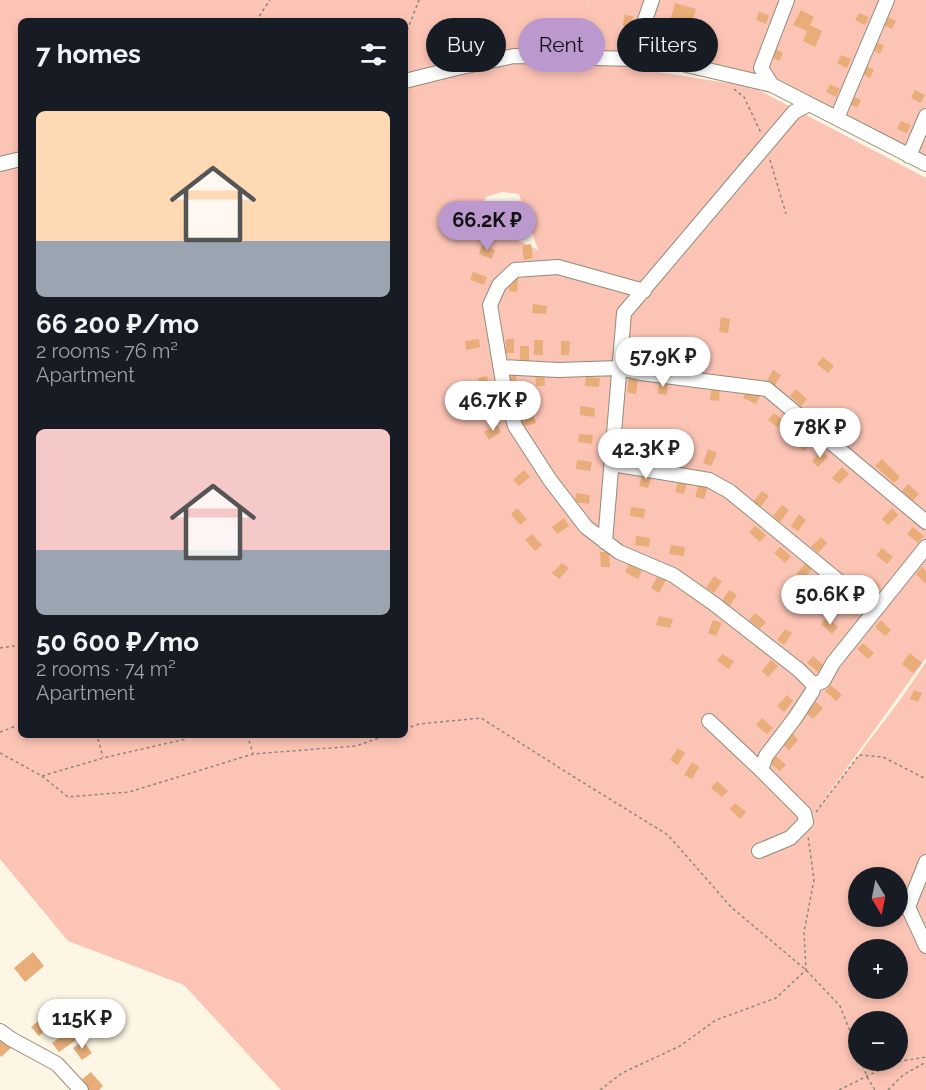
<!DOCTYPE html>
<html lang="en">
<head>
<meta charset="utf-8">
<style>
	body { margin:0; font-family:Raleway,sans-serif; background:#242831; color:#f1f3f6; height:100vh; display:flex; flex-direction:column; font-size:22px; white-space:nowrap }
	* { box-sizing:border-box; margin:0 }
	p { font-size:20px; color:#9ea1a6 }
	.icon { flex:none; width:33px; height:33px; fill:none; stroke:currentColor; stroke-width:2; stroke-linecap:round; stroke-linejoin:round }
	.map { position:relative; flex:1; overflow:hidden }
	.panel { position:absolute; left:18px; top:18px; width:390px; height:720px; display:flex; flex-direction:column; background:#171b24; border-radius:9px; box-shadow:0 3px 9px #0003 }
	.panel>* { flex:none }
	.top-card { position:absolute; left:426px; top:18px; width:410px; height:54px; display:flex; gap:12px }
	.needle { width:39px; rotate:170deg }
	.controls { position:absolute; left:848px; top:867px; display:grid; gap:12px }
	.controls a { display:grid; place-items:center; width:60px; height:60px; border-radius:50%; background:#171b24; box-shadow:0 3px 9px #0003; font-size:30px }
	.price { position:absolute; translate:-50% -51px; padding:0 14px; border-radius:21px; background:#fff; color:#222; font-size:20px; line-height:39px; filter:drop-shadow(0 2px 3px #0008) }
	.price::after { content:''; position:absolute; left:50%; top:36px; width:18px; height:14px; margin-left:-9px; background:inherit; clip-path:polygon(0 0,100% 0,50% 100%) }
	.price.current { background:#bb98cd; color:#111 }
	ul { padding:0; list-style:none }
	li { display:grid; align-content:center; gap:12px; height:318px; padding:0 18px }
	li span { display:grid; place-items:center; height:186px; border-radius:9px; color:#555 }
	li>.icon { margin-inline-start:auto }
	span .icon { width:108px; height:108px; fill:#fffc; stroke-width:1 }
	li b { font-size:26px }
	h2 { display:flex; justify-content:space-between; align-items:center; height:72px; padding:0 18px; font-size:26px }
	.tag { padding:0 21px; border-radius:27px; background:#171b24; box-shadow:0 3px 9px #0003; font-size:21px; line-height:54px }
	.tag.current { background:#bb98cd; color:#111 }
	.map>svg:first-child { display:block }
	.green { fill:#fcc4b5; fill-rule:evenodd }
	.building { fill:#e8ad79 }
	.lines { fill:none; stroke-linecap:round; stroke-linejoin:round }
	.minor-casing { stroke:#918b7a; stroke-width:16 }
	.path { stroke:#8c877b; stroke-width:1.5; stroke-dasharray:3 3; stroke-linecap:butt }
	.minor { stroke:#fff; stroke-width:14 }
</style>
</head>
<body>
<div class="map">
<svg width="926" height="1090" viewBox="0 0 926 1090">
	<rect width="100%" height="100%" fill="#fdf6e4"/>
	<path class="green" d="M0 0H587V4L588 0H926V165L770 78 581 60 753 87 926 178V658L813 815 900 700 926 662V1090H281L184 985 68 941 0 859ZM21 21H405V735H21ZM502 192 519 194 538 250 478 221 486 197ZM858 878H897V916H858ZM858 950H897V988H858ZM858 1022H897V1060H858Z"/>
	<path class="building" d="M675 3 696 9 690 31 669 25Z
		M801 10 814 17 810 25 822 31 815 47 803 41 807 31 793 25Z
		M759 12 769 15 766 24 756 20Z
		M859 13 869 17 865 25 855 20Z
		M624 15 633 16 632 27 623 26Z
		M886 16 896 21 892 29 882 24Z
		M702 40 710 42 707 53 699 50Z
		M875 41 884 46 880 54 871 49Z
		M773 48 783 53 779 61 769 56Z
		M841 55 851 59 847 68 837 63Z
		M864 65 874 70 870 78 860 73Z
		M830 84 840 89 836 97 826 92Z
		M915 90 925 95 921 103 911 98Z
		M851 95 861 100 857 108 847 103Z
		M901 121 911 125 907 133 897 129Z
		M531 244 533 258 524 260 522 246Z
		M482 245 495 250 492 259 479 254Z
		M473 272 487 277 484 285 470 280Z
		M509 277H518L517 292 509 291Z
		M533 304 547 306 546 314 532 313Z
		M721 317 730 319 728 333 719 332Z
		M479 339 480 347 466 350 465 341Z
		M506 339H514V353H505Z
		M534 340H543V355H534Z
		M561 341H570L569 355H561Z
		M520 346H529V361H520Z
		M630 346 644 347 643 356 629 355Z
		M685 348 694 350 692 364 683 363Z
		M658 351 672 353V362L657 360Z
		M823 357 834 366 828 373 817 364Z
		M773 370 781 375 774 387 766 383Z
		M544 371 545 386H536L535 372Z
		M516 372 517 386 509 387 507 373Z
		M487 376 490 391 481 392 478 378Z
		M586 377 600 378 599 387 585 386Z
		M629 378 638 379 636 394 627 392Z
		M659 380 668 381 667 395 658 394Z
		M712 385 720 386 719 401 710 400Z
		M796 389 807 399 801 406 790 396Z
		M747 390 760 396 756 404 743 398Z
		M488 404 489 413 475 415 474 406Z
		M528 404 531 412 517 416 515 408Z
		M580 406 595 408 594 417 580 415Z
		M819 411 830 420 825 427 814 418Z
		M774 413 785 422 780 429 768 420Z
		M533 414 536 423 522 427 519 418Z
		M834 423 845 433 840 440 828 430Z
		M497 425 501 432 489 440 484 432Z
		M579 434 593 435 592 444 578 442Z
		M798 435 810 444 804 451 793 442Z
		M619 436 628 437 626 451 617 450Z
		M656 441 665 442 663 457 654 455Z
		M708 449 717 453 711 466 703 463Z
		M822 451 828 457 818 467 812 461Z
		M882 459 900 477 894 483 875 466Z
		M577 460 592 462 590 471 576 469Z
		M842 467 849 474 839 484 832 478Z
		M524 470 530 477 519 486 513 480Z
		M643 472 652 474 648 488 639 486Z
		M679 478 688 480 684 494 675 492Z
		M699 483 708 486 704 499 695 497Z
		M908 484 919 494 913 501 902 491Z
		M762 491 769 496 760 508 753 502Z
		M576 493 590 495 589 504 575 502Z
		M782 505 789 510 780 522 773 516Z
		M631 507 645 509 644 518 630 516Z
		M517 508 527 519 520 525 511 514Z
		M892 508 898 515 888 525 882 519Z
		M799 514 806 520 798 531 791 526Z
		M564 518 569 526 557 534 552 527Z
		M755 526 766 535 760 542 749 532Z
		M913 527 924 536 918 543 907 534Z
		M532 534 542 545 535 551 525 540Z
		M636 536 650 538 649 547 635 545Z
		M821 537 827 543 818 553 811 547Z
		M671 545 685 547 684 556 669 554Z
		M780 547 791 556 785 563 774 553Z
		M882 548 893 557 887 564 876 555Z
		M600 552H609L610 567H601Z
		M562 563 569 568 559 579 552 573Z
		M806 563 812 569 802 580 796 574Z
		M629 564 642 571 638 579 625 572Z
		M922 567 926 571V584L916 574Z
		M658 576 666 580 659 593 651 588Z
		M714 576 722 581 714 593 706 588Z
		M874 580 880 586 870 597 864 591Z
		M729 590 737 595 729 607 721 602Z
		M813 597 820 602 812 614 805 609Z
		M755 613 766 622 760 629 749 620Z
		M659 616 673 619 670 628 656 625Z
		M827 617 838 627 832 634 821 624Z
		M713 620 722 623 716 636 708 633Z
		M881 620 891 630 885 636 875 627Z
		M785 629 792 633 784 645 777 640Z
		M863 643 874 653 868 659 857 649Z
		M910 653 922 663 913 673 902 664Z
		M722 654 734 661 729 669 717 661Z
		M813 656 824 666 818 672 807 663Z
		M771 660 778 666 768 677 762 671Z
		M831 685 842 695 836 701 825 691Z
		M914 690 922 693 918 702 910 699Z
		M787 695 793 701 784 712 777 706Z
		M816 702 823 708 813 719 806 713Z
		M762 718 773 728 767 734 756 725Z
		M792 733 798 740 789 750 782 744Z
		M678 748 685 753 678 765 670 760Z
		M775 755 786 765 780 771 769 762Z
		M692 762 699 767 692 779 684 775Z
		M717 781 728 791 722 797 711 788Z
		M735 803 746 812 740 819 730 809Z
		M33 952 44 966 25 982 14 968Z
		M48 1013 55 1022 39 1036 31 1027Z
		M69 1031 76 1040 59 1052 52 1043Z
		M0 1037 11 1048 1 1057 0 1055Z
		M83 1041 92 1053 82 1060 73 1048Z
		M91 1072 103 1086 99 1090H88L80 1081Z"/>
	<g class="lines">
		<g class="minor-casing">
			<path id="minor" d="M635 59V48L652 0
				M405 81 457 68 514 56 635 59 678 63 772 85 926 164
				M772 85 761 68 787 0
				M837 118 887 0
				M909 156 926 116
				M0 164 21 159
				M644 291 558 267 515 270 499 285 490 305 504 388 515 426 550 480 586 527 619 552 673 575 713 603 799 670 814 685
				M501 367 558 370 619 368 641 373 767 389 926 522
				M612 464 709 480 729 491 875 611
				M605 542 624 313 794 112 809 104
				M709 721 761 770
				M759 851 790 838 806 822 804 813 761 770 766 756 795 718 812 692 814 685 823 681 833 663 926 547
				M926 862 908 907 926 946
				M0 1031 11 1039 57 1064 81 1090"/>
		</g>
		<path class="path" d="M256 21 270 0
			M405 36 419 0
			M734 89 744 97 761 133
			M770 160 786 214
			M0 648 21 645
			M405 729 419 724 481 718 574 777 668 835 731 907 806 970 840 1006 858 1051
			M0 732 16 726
			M247 735 253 753
			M98 739 103 757
			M0 753 42 776 103 758 186 739
			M42 776 68 797 129 792 253 754 356 746 387 735
			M816 812 859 755 883 757 926 779
			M861 1060 867 1077 875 1090
			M600 1090 622 1073 680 1046 716 1020 776 998 806 970 804 932 814 880 808 836
			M839 1090 896 1062 926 1057
			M888 1090 903 1075 926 1062"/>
		<use href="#minor" class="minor"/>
	</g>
</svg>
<div class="controls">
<a><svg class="needle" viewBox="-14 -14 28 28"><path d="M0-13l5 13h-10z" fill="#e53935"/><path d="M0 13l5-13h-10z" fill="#9ea1a6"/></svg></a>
<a>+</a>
<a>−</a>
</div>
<b class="price current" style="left:487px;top:252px">66.2K ₽</b>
<b class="price" style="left:663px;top:388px">57.9K ₽</b>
<b class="price" style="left:493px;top:432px">46.7K ₽</b>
<b class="price" style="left:820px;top:459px">78K ₽</b>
<b class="price" style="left:646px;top:480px">42.3K ₽</b>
<b class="price" style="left:830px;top:626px">50.6K ₽</b>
<b class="price" style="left:82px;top:1050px">115K ₽</b>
<div class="top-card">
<a class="tag">Buy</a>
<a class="tag current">Rent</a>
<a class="tag">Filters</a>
</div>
<section class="panel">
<h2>7 homes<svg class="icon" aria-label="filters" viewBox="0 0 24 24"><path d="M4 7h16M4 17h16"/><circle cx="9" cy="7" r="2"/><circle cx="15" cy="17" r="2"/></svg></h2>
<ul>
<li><span style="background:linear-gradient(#ffd9b3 70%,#9aa5b1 0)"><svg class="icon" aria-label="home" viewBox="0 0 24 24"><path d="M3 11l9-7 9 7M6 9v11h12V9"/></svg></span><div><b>66 200 ₽/mo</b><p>2 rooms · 76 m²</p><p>Apartment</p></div></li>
<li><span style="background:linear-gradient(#f6c9c9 65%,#9aa5b1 0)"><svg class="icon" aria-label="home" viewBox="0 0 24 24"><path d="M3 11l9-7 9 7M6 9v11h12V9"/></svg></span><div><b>50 600 ₽/mo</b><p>2 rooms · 74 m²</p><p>Apartment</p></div></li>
</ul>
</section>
</div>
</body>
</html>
